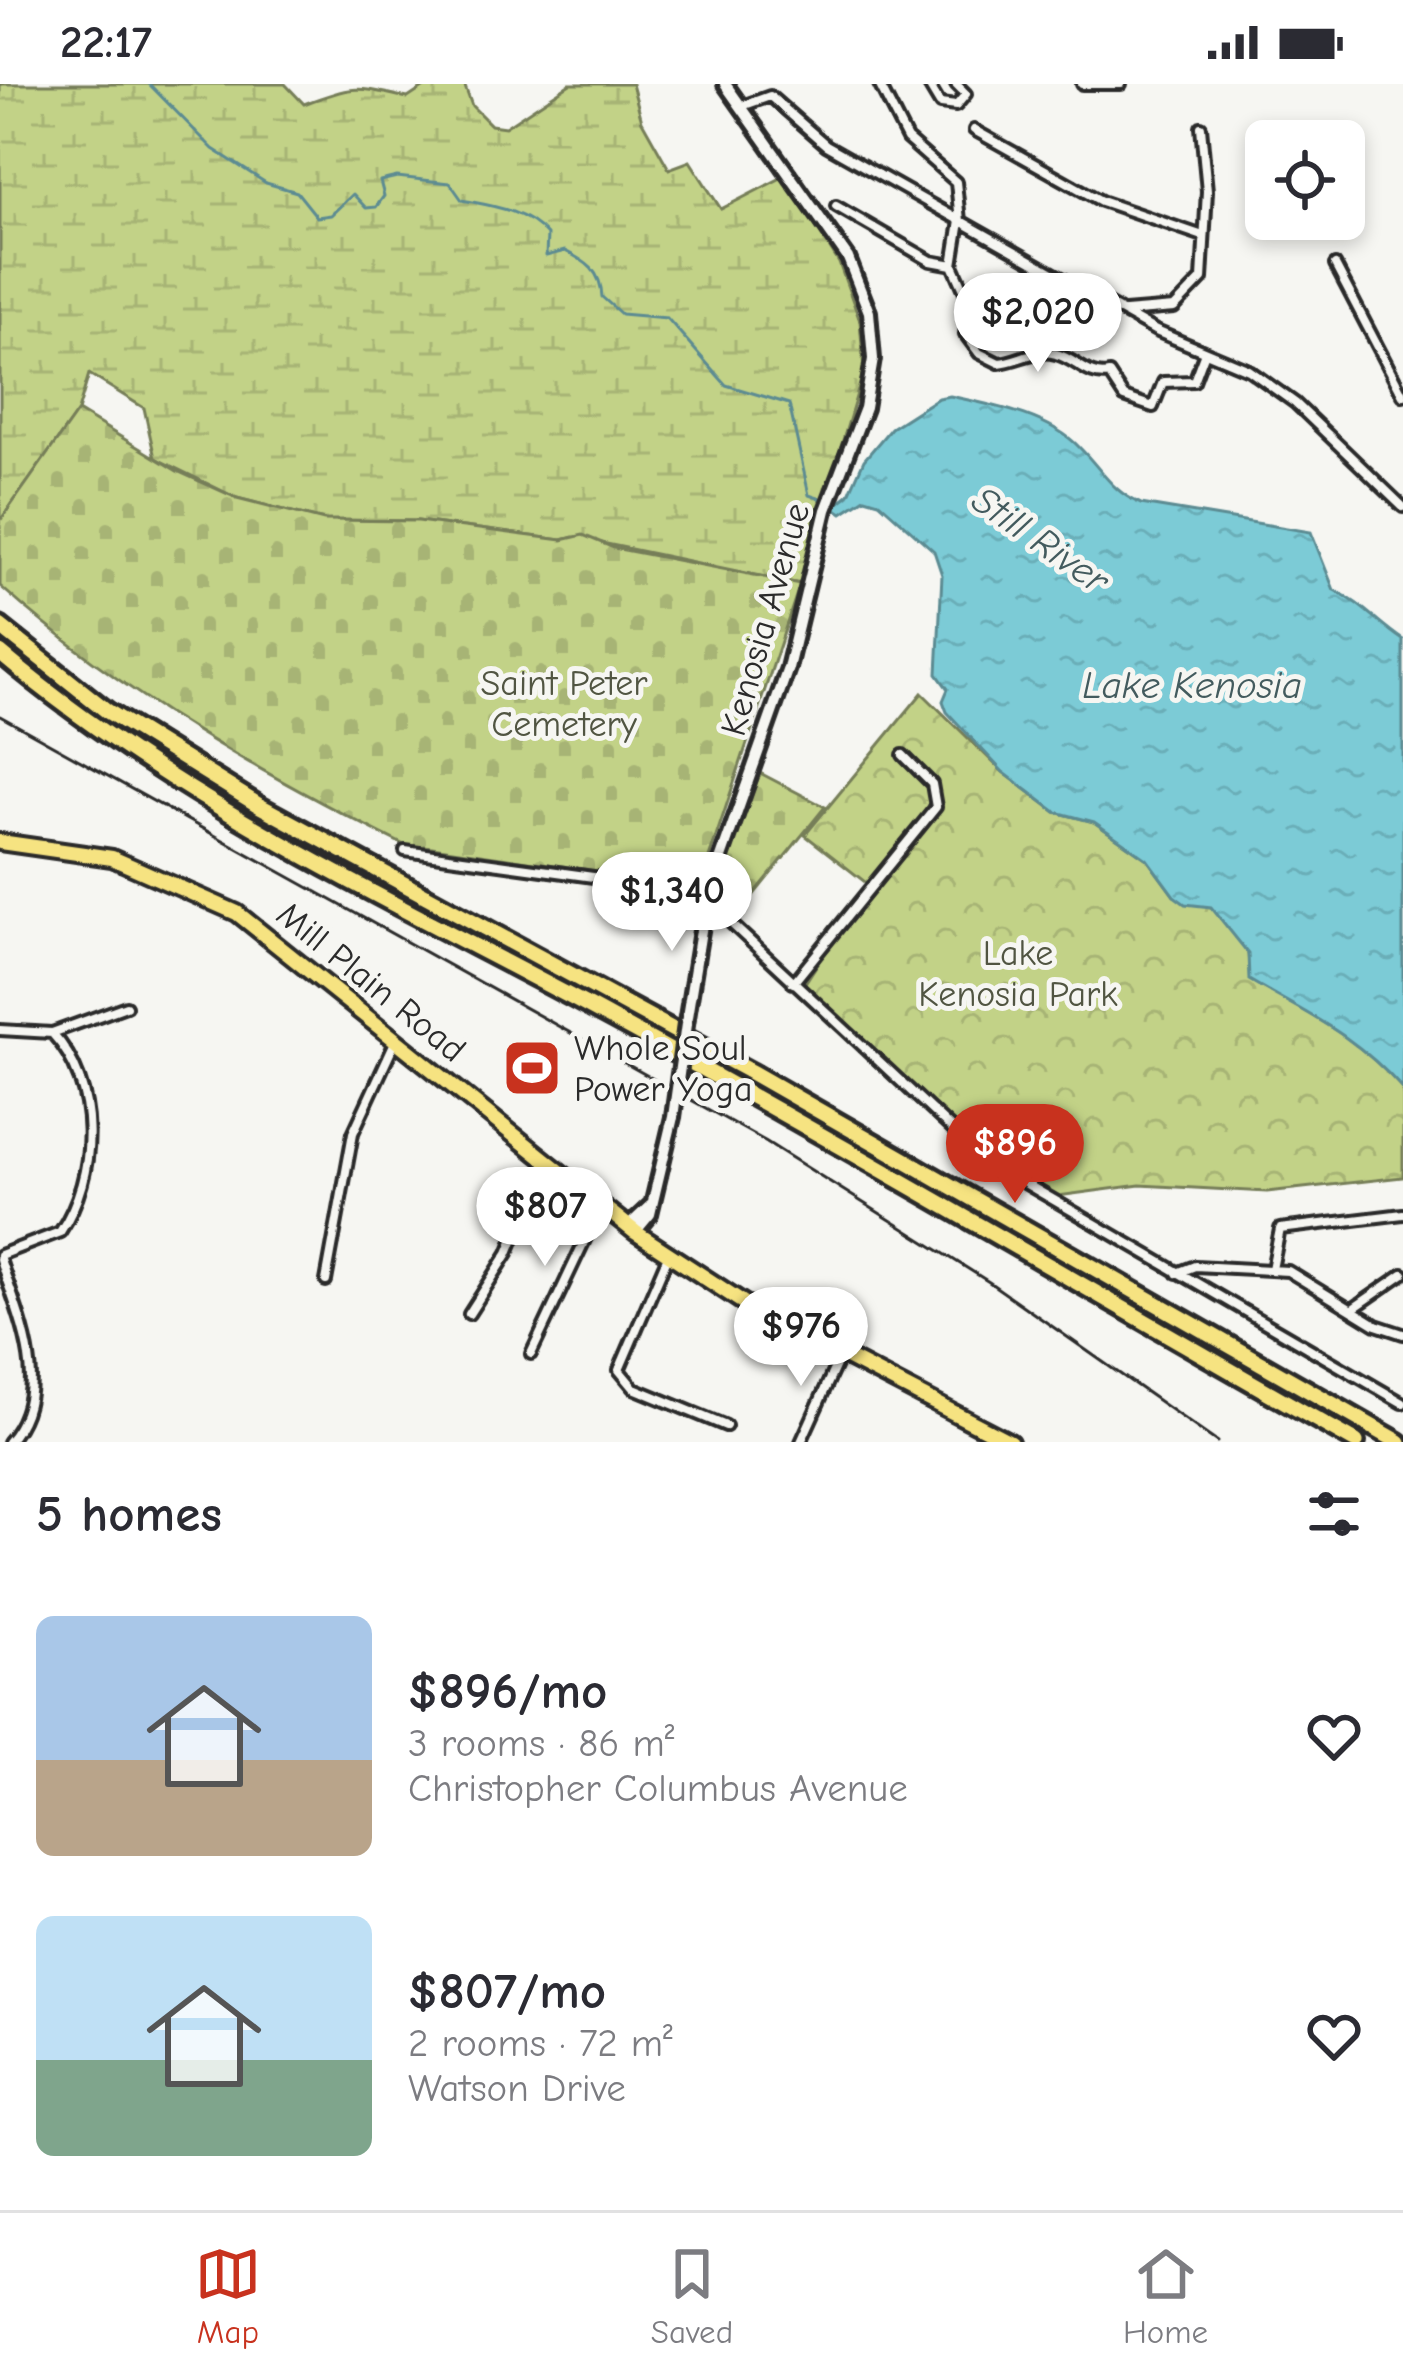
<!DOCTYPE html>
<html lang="en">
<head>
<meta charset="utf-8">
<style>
	body { margin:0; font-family:"Comic Neue",sans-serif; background:#f7f7f7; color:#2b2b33; height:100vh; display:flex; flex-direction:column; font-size:45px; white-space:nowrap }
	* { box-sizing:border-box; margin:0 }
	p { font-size:39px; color:#7c7c81 }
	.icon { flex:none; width:66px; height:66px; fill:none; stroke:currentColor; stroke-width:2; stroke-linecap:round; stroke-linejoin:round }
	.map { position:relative; height:1358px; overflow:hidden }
	.drawer { display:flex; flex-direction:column; background:#fff; flex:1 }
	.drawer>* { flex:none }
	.controls { position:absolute; left:1245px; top:36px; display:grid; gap:24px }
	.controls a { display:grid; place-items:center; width:120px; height:120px; border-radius:18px; background:#fff; box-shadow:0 6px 18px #0003; font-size:60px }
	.price { position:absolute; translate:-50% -102px; padding:0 27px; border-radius:42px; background:#fff; color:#222; font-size:39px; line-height:78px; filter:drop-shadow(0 3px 6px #0008) }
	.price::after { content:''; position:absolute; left:50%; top:72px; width:36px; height:27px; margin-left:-18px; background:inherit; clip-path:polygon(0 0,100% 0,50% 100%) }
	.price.current { background:#c8321e; color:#fff }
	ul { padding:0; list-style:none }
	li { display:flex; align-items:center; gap:36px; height:300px; padding:0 36px }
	li span { display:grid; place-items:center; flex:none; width:336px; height:240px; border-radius:18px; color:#555 }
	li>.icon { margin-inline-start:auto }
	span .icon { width:144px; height:144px; fill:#fffc; stroke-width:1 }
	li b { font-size:51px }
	h2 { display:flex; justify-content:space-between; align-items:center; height:144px; padding:0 36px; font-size:51px }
	.status { display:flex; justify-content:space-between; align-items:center; height:84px; padding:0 60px; background:#fff; direction:ltr }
	.status svg { height:33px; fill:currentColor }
	.dock { display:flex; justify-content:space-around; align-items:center; height:168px; border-top:3px solid #e1e1e2; background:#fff; font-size:33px; color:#7c7c81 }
	.dock a { display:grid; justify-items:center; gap:6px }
	.dock .current { color:#c8321e }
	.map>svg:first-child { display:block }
	.wetland { fill:url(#wetland-marsh); stroke:#767e59; stroke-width:3 }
	.cemetery { fill:url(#cemetery-stones); stroke:#767e59; stroke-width:3 }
	.park { fill:url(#park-crowns); stroke:#767e59; stroke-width:3 }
	.water { fill:url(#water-ripples); stroke:#5b8b92; stroke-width:3 }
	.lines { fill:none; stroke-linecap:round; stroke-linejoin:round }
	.stream { stroke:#5b8b92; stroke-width:3 }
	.minor-casing { stroke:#2b2b2b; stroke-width:16 }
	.tertiary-casing { stroke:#2b2b2b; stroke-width:20 }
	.primary-casing { stroke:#2b2b2b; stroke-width:22 }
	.motorway-casing { stroke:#2b2b2b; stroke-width:24 }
	.minor { stroke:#f6f6f2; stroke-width:8 }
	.tertiary { stroke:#f6f6f2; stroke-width:10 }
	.primary { stroke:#f6e381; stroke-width:14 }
	.motorway { stroke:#f6e381; stroke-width:15 }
	.rail { stroke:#2b2b2b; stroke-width:3 }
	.tertiary-bridge-casing { stroke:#2b2b2b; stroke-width:20; stroke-linecap:butt }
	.tertiary-bridge { stroke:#f6f6f2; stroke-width:10 }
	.labels { text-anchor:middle; stroke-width:10; stroke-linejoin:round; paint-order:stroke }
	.street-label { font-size:36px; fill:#2b2b2b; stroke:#f6f6f2 }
	.park-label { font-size:36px; fill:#515542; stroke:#f6f6f2 }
	.poi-label { font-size:36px; fill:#2b2b2b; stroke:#f6f6f2; text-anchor:start }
	.water-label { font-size:39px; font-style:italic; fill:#435b5e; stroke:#f6f6f2 }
</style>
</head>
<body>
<div class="status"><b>22:17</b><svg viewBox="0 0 49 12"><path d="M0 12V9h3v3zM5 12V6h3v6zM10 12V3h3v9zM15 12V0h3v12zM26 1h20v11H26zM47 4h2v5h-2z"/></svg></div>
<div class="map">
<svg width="1403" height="1358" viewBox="0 0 1403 1358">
	<defs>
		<pattern id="wetland-marsh" width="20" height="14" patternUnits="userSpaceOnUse" patternTransform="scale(3)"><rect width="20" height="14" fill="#c2d287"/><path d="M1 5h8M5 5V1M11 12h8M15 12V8" fill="none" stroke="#a7b475"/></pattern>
		<pattern id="cemetery-stones" width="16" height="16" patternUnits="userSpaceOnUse" patternTransform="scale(3)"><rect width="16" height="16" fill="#c2d287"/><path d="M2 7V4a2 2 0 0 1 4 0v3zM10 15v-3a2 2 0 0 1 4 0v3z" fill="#a7b475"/></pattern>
		<pattern id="park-crowns" width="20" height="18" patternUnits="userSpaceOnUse" patternTransform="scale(3)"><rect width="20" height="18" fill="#c2d287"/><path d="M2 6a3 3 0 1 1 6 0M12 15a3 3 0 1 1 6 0" fill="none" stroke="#a7b475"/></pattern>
		<pattern id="water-ripples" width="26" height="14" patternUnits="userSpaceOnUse" patternTransform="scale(3)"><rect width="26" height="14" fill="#7bcbd6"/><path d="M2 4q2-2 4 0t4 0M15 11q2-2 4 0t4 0" fill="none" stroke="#6aaeb8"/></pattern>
	</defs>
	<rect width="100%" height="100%" fill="#f6f6f2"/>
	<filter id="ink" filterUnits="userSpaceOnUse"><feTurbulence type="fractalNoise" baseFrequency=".00833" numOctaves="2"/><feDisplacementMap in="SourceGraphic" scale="24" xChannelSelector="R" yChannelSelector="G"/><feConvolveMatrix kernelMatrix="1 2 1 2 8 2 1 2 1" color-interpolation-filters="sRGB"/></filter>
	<g filter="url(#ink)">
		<path class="wetland" d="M0 0H285L304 20C357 0 355 3 408 14L429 0H464L472 22 491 41 505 43 570 0H632L642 37 669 85 690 77 721 125 785 92 839 179 860 237 864 286 800 500 573 453 562 456 418 437 324 436 237 414 155 374 144 324 89 290 78 327 0 437Z"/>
		<path class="cemetery" d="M78 327 177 387 237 414 324 436 418 437 562 456 583 451 614 464 800 500 702 795 686 800 425 762 412 765C266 693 122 611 0 502V437Z
			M760 689 825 723 739 829 721 811 720 799Z"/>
		<path class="park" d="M922 609 1003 688 1056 728 1094 738 1147 775 1174 812 1211 823 1224 835 1248 869 1250 896C1311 932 1353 949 1403 1005V1093L1267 1108 1140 1101 1058 1112 956 1056 801 905 869 801 805 751Z"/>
		<path class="water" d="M950 312C992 321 1049 331 1080 364 1103 387 1111 407 1141 420L1311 448 1334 506C1362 519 1377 539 1403 556V1005C1353 949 1310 932 1249 896L1248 869 1211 823 1185 820 1174 812 1147 775 1094 738 1056 728 1003 688 947 628 943 617 948 605 937 590 942 491 934 467 879 418 865 414 842 429 833 423 849 410 864 376 891 344 938 314Z"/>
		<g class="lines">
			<path class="stream" d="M149 0 213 65 266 99 297 108 317 133 331 131 353 110 366 124 376 123 384 112 380 97 397 93 450 99 462 116C493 122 525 126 547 151L546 172 565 167C587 178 601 187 602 213L621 230 667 234 726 301 789 320 809 411 824 416"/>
			<g class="minor-casing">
				<path id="minor" d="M879 0 907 55 956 98 960 137 953 181 970 219 965 250 979 269 999 279C1019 277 1036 264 1056 270 1076 275 1089 295 1109 290L1124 313 1153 323 1163 298 1194 297 1205 268
					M928 0 940 20 956 22 966 10 956 0
					M1082 0H1121
					M742 22 770 12 826 61 1156 247 1249 286 1295 319 1403 423
					M974 46 1101 117 1203 152
					M836 122 931 177 953 181
					M1335 181 1403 311
					M1125 228 1174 224 1202 195 1207 107 1201 43
					M405 767 615 796 706 816 985 1076 1403 1319
					M793 899 936 723 932 700 903 671
					M0 946 52 949 126 922
					M0 1171 60 1148C98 1091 101 1002 52 949
					M668 1172 619 1286 634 1304 726 1342
					M0 1175C18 1233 55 1305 8 1358
					M1272 1185 1280 1145 1403 1130
					M1177 1189 1195 1182 1288 1187 1376 1241 1403 1250
					M326 1197 353 1049 396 956
					M1354 1224 1403 1190
					M469 1230 508 1169 545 1079
					M531 1270 601 1122
					M801 1358 840 1272"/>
			</g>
			<g class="tertiary-casing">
				<path id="tertiary" d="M687 933 706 816 788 584 826 426 865 324 873 275 869 228 848 174 725 0
					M635 1148 650 1130 673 1033
					M635 1148 633 1138 650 1122"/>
			</g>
			<g class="primary-casing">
				<path id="primary" d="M0 758 112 774 237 829 635 1148 750 1223 1010 1358"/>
			</g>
			<g class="motorway-casing">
				<path id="motorway" d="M0 542 107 627 260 722 751 988 1399 1358
					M0 569C182 723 406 823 614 936 864 1072 1108 1218 1356 1358"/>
			</g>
			<use href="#minor" class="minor"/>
			<use href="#tertiary" class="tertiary"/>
			<use href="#primary" class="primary"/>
			<use href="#motorway" class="motorway"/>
			<path class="rail" d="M0 632 765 1057 989 1198 1217 1358"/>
			<g class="tertiary-bridge-casing">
				<path id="tertiary-bridge" d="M673 1033 687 933"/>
			</g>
			<use href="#tertiary-bridge" class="tertiary-bridge"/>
		</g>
	</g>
	<defs>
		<g id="stadium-square" transform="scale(3)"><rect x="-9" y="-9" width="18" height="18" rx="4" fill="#c8321e" stroke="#f6f6f2"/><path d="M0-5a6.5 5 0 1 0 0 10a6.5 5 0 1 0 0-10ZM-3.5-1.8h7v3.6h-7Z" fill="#fff"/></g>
	</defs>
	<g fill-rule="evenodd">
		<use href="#stadium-square" x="532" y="984"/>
	</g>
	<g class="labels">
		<g class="street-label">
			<text transform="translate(764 535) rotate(-74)" y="13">Kenosia Avenue</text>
			<text transform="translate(372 897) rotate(39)" y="13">Mill Plain Road</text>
		</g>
		<g class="park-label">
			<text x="564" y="611">Saint Peter<tspan x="564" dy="41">Cemetery</tspan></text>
			<text x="1018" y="881">Lake<tspan x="1018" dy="41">Kenosia Park</tspan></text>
		</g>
		<g class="poi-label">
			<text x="574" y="976">Whole Soul<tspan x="574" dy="41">Power Yoga</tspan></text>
		</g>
		<g class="water-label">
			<text transform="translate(1041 455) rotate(35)" y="14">Still River</text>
			<text x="1192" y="614">Lake Kenosia</text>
		</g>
	</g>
</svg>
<div class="controls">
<a><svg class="icon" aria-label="locate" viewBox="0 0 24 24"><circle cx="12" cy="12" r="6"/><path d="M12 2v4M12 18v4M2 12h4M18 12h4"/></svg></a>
</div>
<b class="price" style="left:1038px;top:291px">$2,020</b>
<b class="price" style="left:672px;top:870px">$1,340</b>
<b class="price current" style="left:1015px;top:1122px">$896</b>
<b class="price" style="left:545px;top:1185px">$807</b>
<b class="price" style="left:801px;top:1305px">$976</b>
</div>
<section class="drawer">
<h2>5 homes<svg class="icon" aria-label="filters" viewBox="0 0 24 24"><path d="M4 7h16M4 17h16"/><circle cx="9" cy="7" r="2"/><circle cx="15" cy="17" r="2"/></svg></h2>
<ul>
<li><span style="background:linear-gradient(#a9c7e8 60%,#b9a48a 0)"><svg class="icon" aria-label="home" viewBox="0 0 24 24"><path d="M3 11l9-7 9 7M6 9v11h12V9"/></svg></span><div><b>$896/mo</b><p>3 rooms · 86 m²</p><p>Christopher Columbus Avenue</p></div><svg class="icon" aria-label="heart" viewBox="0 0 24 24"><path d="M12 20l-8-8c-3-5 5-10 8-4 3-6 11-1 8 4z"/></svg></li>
<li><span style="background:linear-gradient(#bfe0f5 60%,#7fa58c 0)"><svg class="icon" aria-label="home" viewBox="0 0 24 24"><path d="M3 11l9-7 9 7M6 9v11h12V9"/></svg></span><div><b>$807/mo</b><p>2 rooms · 72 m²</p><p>Watson Drive</p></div><svg class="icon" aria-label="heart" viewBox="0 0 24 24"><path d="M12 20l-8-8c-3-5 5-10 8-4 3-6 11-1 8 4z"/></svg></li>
</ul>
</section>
<nav class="dock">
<a class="current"><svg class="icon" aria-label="map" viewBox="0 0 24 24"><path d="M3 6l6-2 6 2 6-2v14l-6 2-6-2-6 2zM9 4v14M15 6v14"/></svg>Map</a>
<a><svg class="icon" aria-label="saved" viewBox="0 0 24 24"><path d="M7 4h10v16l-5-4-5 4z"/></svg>Saved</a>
<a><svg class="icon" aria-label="home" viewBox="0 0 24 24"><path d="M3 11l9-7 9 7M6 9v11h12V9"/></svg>Home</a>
</nav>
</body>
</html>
